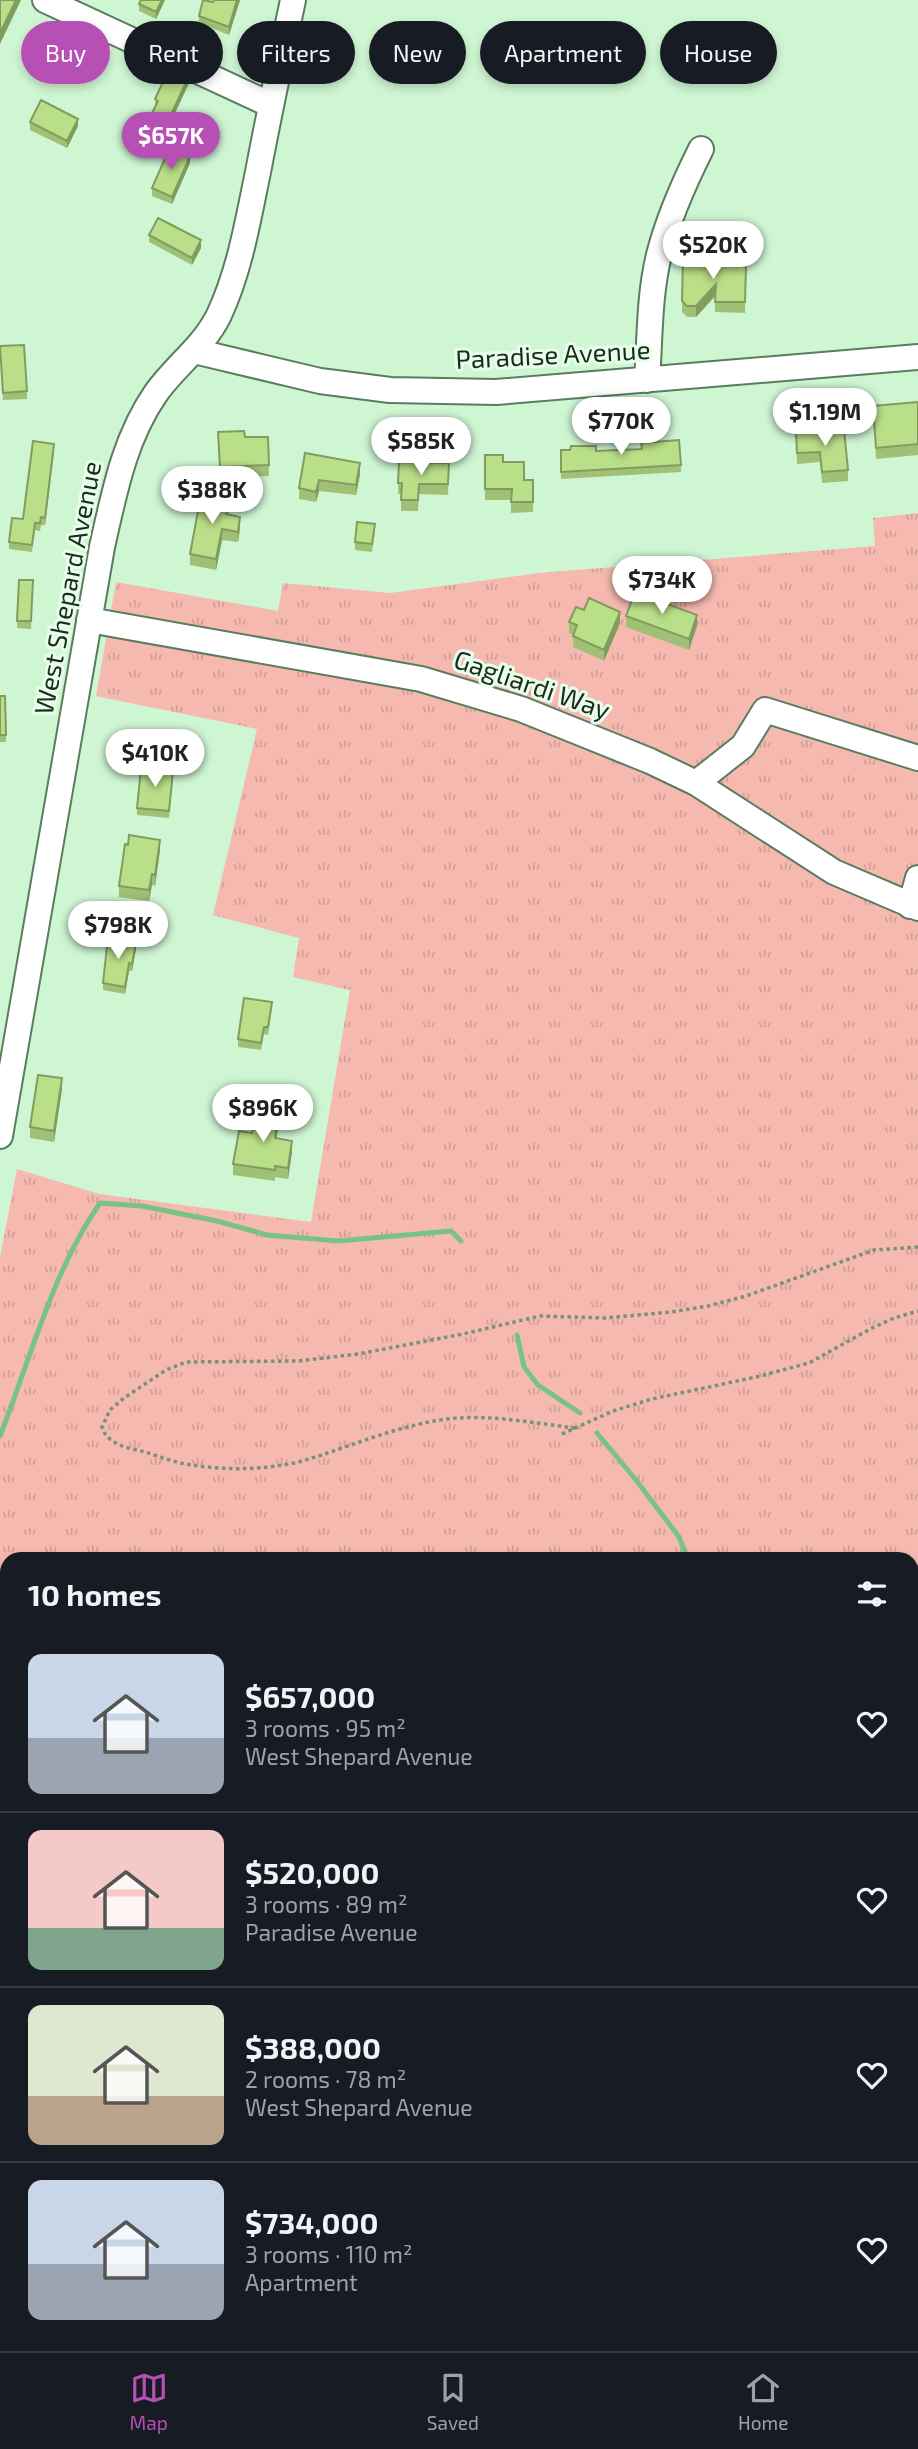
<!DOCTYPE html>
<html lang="en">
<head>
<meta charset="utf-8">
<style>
	body { margin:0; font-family:"Exo 2",sans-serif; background:#242831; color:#f1f3f6; height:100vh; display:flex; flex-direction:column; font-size:26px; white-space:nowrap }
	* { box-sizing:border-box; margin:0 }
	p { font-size:23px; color:#9ea1a6 }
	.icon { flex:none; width:38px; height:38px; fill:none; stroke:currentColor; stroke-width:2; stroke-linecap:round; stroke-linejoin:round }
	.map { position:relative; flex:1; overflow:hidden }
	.details { position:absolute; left:0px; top:1552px; width:919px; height:800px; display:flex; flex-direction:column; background:#171b24; border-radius:21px 21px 0 0; box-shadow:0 4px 10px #0003 }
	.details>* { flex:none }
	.guide { position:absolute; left:21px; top:21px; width:877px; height:63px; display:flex; gap:14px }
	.price { position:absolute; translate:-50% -60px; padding:0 16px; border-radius:24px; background:#fff; color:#222; font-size:23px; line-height:46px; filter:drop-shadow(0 2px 4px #0008) }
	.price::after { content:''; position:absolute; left:50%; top:42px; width:21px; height:16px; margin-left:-10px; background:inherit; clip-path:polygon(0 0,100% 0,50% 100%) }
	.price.current { background:#b650b5; color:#fff }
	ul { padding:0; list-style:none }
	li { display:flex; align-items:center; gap:21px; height:175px; padding:0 28px }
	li+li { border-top:2px solid #363941 }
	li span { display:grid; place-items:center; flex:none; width:196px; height:140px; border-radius:14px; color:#555 }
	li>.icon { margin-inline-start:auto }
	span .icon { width:84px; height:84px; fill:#fffc; stroke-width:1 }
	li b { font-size:30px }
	h2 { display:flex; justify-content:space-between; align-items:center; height:84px; padding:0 28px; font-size:30px }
	.tag { padding:0 24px; border-radius:32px; background:#171b24; box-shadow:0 4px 10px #0003; font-size:24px; line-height:63px }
	.tag.current { background:#b650b5; color:#fff }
	.menu { display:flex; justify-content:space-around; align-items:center; height:98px; border-top:2px solid #363941; background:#171b24; font-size:19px; color:#9ea1a6 }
	.menu a { display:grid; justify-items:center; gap:4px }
	.menu .current { color:#b650b5 }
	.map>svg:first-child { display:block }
	.grass { fill:url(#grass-tufts) }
	.park { fill:url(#park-dots) }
	.water { fill:#78c383 }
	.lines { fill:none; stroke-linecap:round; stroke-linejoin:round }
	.stream { stroke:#78c383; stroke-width:5 }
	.minor-casing { stroke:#5a7d5f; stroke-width:28 }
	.path { stroke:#77927a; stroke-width:3.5; stroke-dasharray:3.5 3.5; stroke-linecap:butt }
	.minor { stroke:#fff; stroke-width:24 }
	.wall { fill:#a0c076 }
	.shaded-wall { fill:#829c60 }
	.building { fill:#badf89; stroke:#829c60; stroke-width:2 }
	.labels { text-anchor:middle; stroke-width:6; stroke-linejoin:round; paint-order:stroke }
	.street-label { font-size:26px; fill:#1c2b1e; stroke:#e7ffea }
</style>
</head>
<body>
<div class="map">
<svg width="918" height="2351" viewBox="0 0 918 2351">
	<defs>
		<pattern id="grass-tufts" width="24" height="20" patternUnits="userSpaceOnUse" patternTransform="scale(1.75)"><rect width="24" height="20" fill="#f5b9b0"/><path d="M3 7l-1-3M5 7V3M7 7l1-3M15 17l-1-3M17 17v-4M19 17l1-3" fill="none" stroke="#d19f97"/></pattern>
		<pattern id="park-dots" width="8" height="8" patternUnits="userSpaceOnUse" patternTransform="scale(1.75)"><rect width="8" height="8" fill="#f5b9b0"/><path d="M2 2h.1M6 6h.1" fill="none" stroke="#d19f97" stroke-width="1.8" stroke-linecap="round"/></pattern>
	</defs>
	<rect width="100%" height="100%" fill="#cff6d3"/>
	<path class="grass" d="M918 513V1820H912V1559H7V1991L0 1989V1257L17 1169 99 1194 311 1222 350 990 293 977 299 938 213 915 257 729 96 696 116 582 278 611 283 583 390 593 539 573 875 546 873 518Z"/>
	<path class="park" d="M912 2139H918V2351H0V2212L7 2214V2345H912Z"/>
	<path class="water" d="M918 2199V2351H746L750 2345H912V2201Z"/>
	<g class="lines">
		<path class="stream" d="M517 1335 524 1367 538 1385 580 1413
			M597 1433 636 1480 679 1537 688 1559
			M0 1436C30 1360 53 1270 100 1203L142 1206 217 1221 267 1235 338 1241 451 1231 461 1241
			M0 1586 7 1591
			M912 1820 918 1819
			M0 2189 7 2188
			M548 2345 547 2347 552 2351"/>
		<g class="minor-casing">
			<path id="minor" d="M45 0 271 105
				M194 351 320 381 390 390 496 392 918 357
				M647 380C650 339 649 295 659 255 668 219 684 183 701 149
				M89 620 421 679 521 709 650 761 696 783 834 872 918 908
				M696 783 743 746 765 710 918 758
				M910 906 918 878
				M0 1136 102 547C114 494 124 439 156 393 175 366 204 346 219 315 240 270 248 220 258 172 269 114 281 57 293 0
				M912 2003 918 2002
				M0 2009 7 2011
				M217 2351 219 2345
				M290 2351 291 2345"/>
		</g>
		<path class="path" d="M575 1428C533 1423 490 1414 447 1419 400 1425 354 1445 309 1459 273 1470 229 1471 192 1465 176 1463 161 1457 145 1452 129 1448 107 1445 102 1427L110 1410 124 1398 166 1370 186 1362 298 1361 358 1354 463 1334 540 1316 604 1318 671 1312 708 1306 746 1296 874 1250 918 1247
			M562 1434 613 1411 652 1399 756 1377 809 1363 872 1328 894 1318 918 1311
			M912 1584H918
			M912 1769 918 1768
			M0 1839 7 1837
			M0 1927 7 1932
			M618 2345 619 2351"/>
		<use href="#minor" class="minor"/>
	</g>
	<path class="wall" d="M165 0 156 19 139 11V4Z
		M240 0 229 35 199 23V16L213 2Z
		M189 83 168 128 152 121V113L155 107V99Z
		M30 122 78 126 67 148 30 130Z
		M190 163 172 204 152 196V188Z
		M149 235 201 248 192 265 149 242Z
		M683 258 731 265 746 266 745 313 715 312V296L696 317H687L682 312Z
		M0 353 27 391V399L3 400Z
		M918 402V455L876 459 873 406Z
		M218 432 245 437H268L269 476 220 478Z
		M796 433 848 470V481L822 483 820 462 797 464Z
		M561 450 596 451 681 465V472L561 479Z
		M54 451 45 525H41L40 531 35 530 32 552 9 549V542L23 519Z
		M305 453 360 474 356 495 319 491 316 502 299 499V488Z
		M485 455 503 462 524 480H533V512L511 513V500H485Z
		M399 462 449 463 448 495 419 494 418 511H401V494H398Z
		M229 511 228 515 240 528 238 542 222 540 216 570 190 565V554Z
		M375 531 372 552 355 550V542Z
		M19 580H33L31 629 17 628Z
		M626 616 697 626 689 650 626 627Z
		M569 622 620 623 604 661 573 647V635L569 633Z
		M0 696H5L6 742H0Z
		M173 779 169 818 137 815V808Z
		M160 850 155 886 152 885 149 901 119 897V886Z
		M136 949 132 971H129L125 994 103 990V983Z
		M272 1009 268 1035 264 1034 261 1050 238 1047V1039Z
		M62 1089 54 1142 30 1138V1127Z
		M279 1122 276 1139 292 1152 288 1179 275 1177V1181L233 1175V1164L252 1133Z
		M912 1892H918V1932H912Z"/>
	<path class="shaded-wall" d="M16 0H21L0 44V33Z
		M162 0H165L156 19V12Z
		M237 0H240L229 35V27Z
		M189 76V83L168 128V121Z
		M78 119V126L67 148V141Z
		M190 156V163L172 204V197Z
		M201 240V248L192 265V258Z
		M716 284V295L696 317V306Z
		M54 444V451L45 525V518Z
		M360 463V474L356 495V485Z
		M319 480V491L316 502V492Z
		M240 517V528L238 542V532Z
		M222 529V540L216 570V559Z
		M620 612V623L604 661V650Z
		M697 615V626L689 650V639Z
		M160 840V850L155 886V875Z
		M152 874V885L149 901V890Z
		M136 942V949L132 971V964Z
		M129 963V971L125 994V987Z
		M62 1078V1089L54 1142V1131Z
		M279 1111V1122L275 1149V1138Z
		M292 1141V1152L288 1179V1168Z"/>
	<path class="building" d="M0 0H16L0 33Z
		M141 0H162L156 12 139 4Z
		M203 0 213 2 214 0H237L229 27 199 16Z
		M170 67 189 76 168 121 152 113 158 101 155 99Z
		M41 100 78 119 67 141 30 122Z
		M170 147 190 156 172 197 152 188Z
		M158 218 201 240 192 258 149 235Z
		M683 258 732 259 731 265 746 266 745 302H715L716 284 696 306H687L682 301Z
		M24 345 27 391 3 393 0 346Z
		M918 402V444L876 448 873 406Z
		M844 429 848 470 822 472 820 452 797 453 796 433Z
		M244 431 245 437H268L269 465 220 467 218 432Z
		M679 440 681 465 561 472V450H570L571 446H596V451L642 449 641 443Z
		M33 441 54 444 45 518 41 517 40 523H35L32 545 9 542 12 518 23 519Z
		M305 453 360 463 356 485 319 480 316 492 299 488Z
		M485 455H503V462H524V480H533V502H511L512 489H485Z
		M399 462 449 463 448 484H419L418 500H401L402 483H398Z
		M201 495 229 500 226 514 240 517 238 532 222 529 216 559 190 554Z
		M357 522 375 524 372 544 355 542Z
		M19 580H33L31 621H17Z
		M635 592 697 615 689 639 626 616Z
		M589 598 620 612 604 650 573 636 577 625 569 622 576 607 584 610Z
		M0 696H5L6 735H0Z
		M141 768 173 771 169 811 137 808Z
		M129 835 160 840 155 875 152 874 149 890 119 886 125 844 128 845Z
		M108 937 136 942 132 964 129 963 125 987 103 983Z
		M244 998 272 1002 268 1027H264L261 1043 238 1039Z
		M38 1075 62 1078 54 1131 30 1127Z
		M256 1108 279 1111 275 1138 292 1141 288 1168 275 1166V1170L233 1164 239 1131 252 1133Z
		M912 1892H918V1925H912Z
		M191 2345H203L205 2351H190Z
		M256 2345H277V2351H231V2350L256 2347Z"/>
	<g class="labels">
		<g class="street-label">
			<text transform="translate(553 355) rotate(-3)" y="9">Paradise Avenue</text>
			<text transform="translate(68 588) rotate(-79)" y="9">West Shepard Avenue</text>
			<text transform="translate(532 685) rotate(19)" y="9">Gagliardi Way</text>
		</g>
	</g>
</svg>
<b class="price current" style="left:171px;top:172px">$657K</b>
<b class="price" style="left:713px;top:281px">$520K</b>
<b class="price" style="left:825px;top:448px">$1.19M</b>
<b class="price" style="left:621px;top:457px">$770K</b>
<b class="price" style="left:421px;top:477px">$585K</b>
<b class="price" style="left:212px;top:526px">$388K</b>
<b class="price" style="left:662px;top:616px">$734K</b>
<b class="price" style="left:155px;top:789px">$410K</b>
<b class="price" style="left:118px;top:961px">$798K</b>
<b class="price" style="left:263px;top:1144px">$896K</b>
<div class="guide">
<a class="tag current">Buy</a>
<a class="tag">Rent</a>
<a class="tag">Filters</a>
<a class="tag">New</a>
<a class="tag">Apartment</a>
<a class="tag">House</a>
</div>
<section class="details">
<h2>10 homes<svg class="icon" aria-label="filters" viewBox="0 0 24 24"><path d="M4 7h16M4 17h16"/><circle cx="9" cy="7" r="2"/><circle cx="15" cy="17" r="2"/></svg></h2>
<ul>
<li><span style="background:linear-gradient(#c9d6e8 60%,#9aa5b1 0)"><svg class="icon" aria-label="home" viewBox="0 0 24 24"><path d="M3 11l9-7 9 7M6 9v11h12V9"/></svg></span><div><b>$657,000</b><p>3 rooms · 95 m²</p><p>West Shepard Avenue</p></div><svg class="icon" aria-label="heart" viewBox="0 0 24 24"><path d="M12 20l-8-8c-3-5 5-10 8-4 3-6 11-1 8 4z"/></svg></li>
<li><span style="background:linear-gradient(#f6c9c9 70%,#7fa58c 0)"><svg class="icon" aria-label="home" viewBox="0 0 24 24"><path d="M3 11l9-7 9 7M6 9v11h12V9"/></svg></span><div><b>$520,000</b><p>3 rooms · 89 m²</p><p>Paradise Avenue</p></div><svg class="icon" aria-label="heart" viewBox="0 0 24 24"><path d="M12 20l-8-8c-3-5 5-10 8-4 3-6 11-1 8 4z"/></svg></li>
<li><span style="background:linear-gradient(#dfe7d0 65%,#b9a48a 0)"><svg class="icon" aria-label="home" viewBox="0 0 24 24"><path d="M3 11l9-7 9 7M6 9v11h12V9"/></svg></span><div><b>$388,000</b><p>2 rooms · 78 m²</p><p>West Shepard Avenue</p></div><svg class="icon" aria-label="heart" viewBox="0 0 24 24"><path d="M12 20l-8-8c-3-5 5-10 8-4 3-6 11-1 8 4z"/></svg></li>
<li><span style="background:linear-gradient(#c9d6e8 60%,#9aa5b1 0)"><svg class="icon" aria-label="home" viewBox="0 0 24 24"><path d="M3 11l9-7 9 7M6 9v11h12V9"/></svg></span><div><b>$734,000</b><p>3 rooms · 110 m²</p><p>Apartment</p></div><svg class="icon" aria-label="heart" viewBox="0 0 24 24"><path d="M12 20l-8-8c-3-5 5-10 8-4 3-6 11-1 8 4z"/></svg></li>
</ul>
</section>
</div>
<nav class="menu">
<a class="current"><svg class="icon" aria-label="map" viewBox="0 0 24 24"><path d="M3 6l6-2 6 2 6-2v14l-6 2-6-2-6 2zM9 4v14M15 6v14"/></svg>Map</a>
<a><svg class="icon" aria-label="saved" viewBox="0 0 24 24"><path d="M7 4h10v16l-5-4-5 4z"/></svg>Saved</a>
<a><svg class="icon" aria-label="home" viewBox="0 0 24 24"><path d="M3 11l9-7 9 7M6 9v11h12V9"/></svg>Home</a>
</nav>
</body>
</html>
